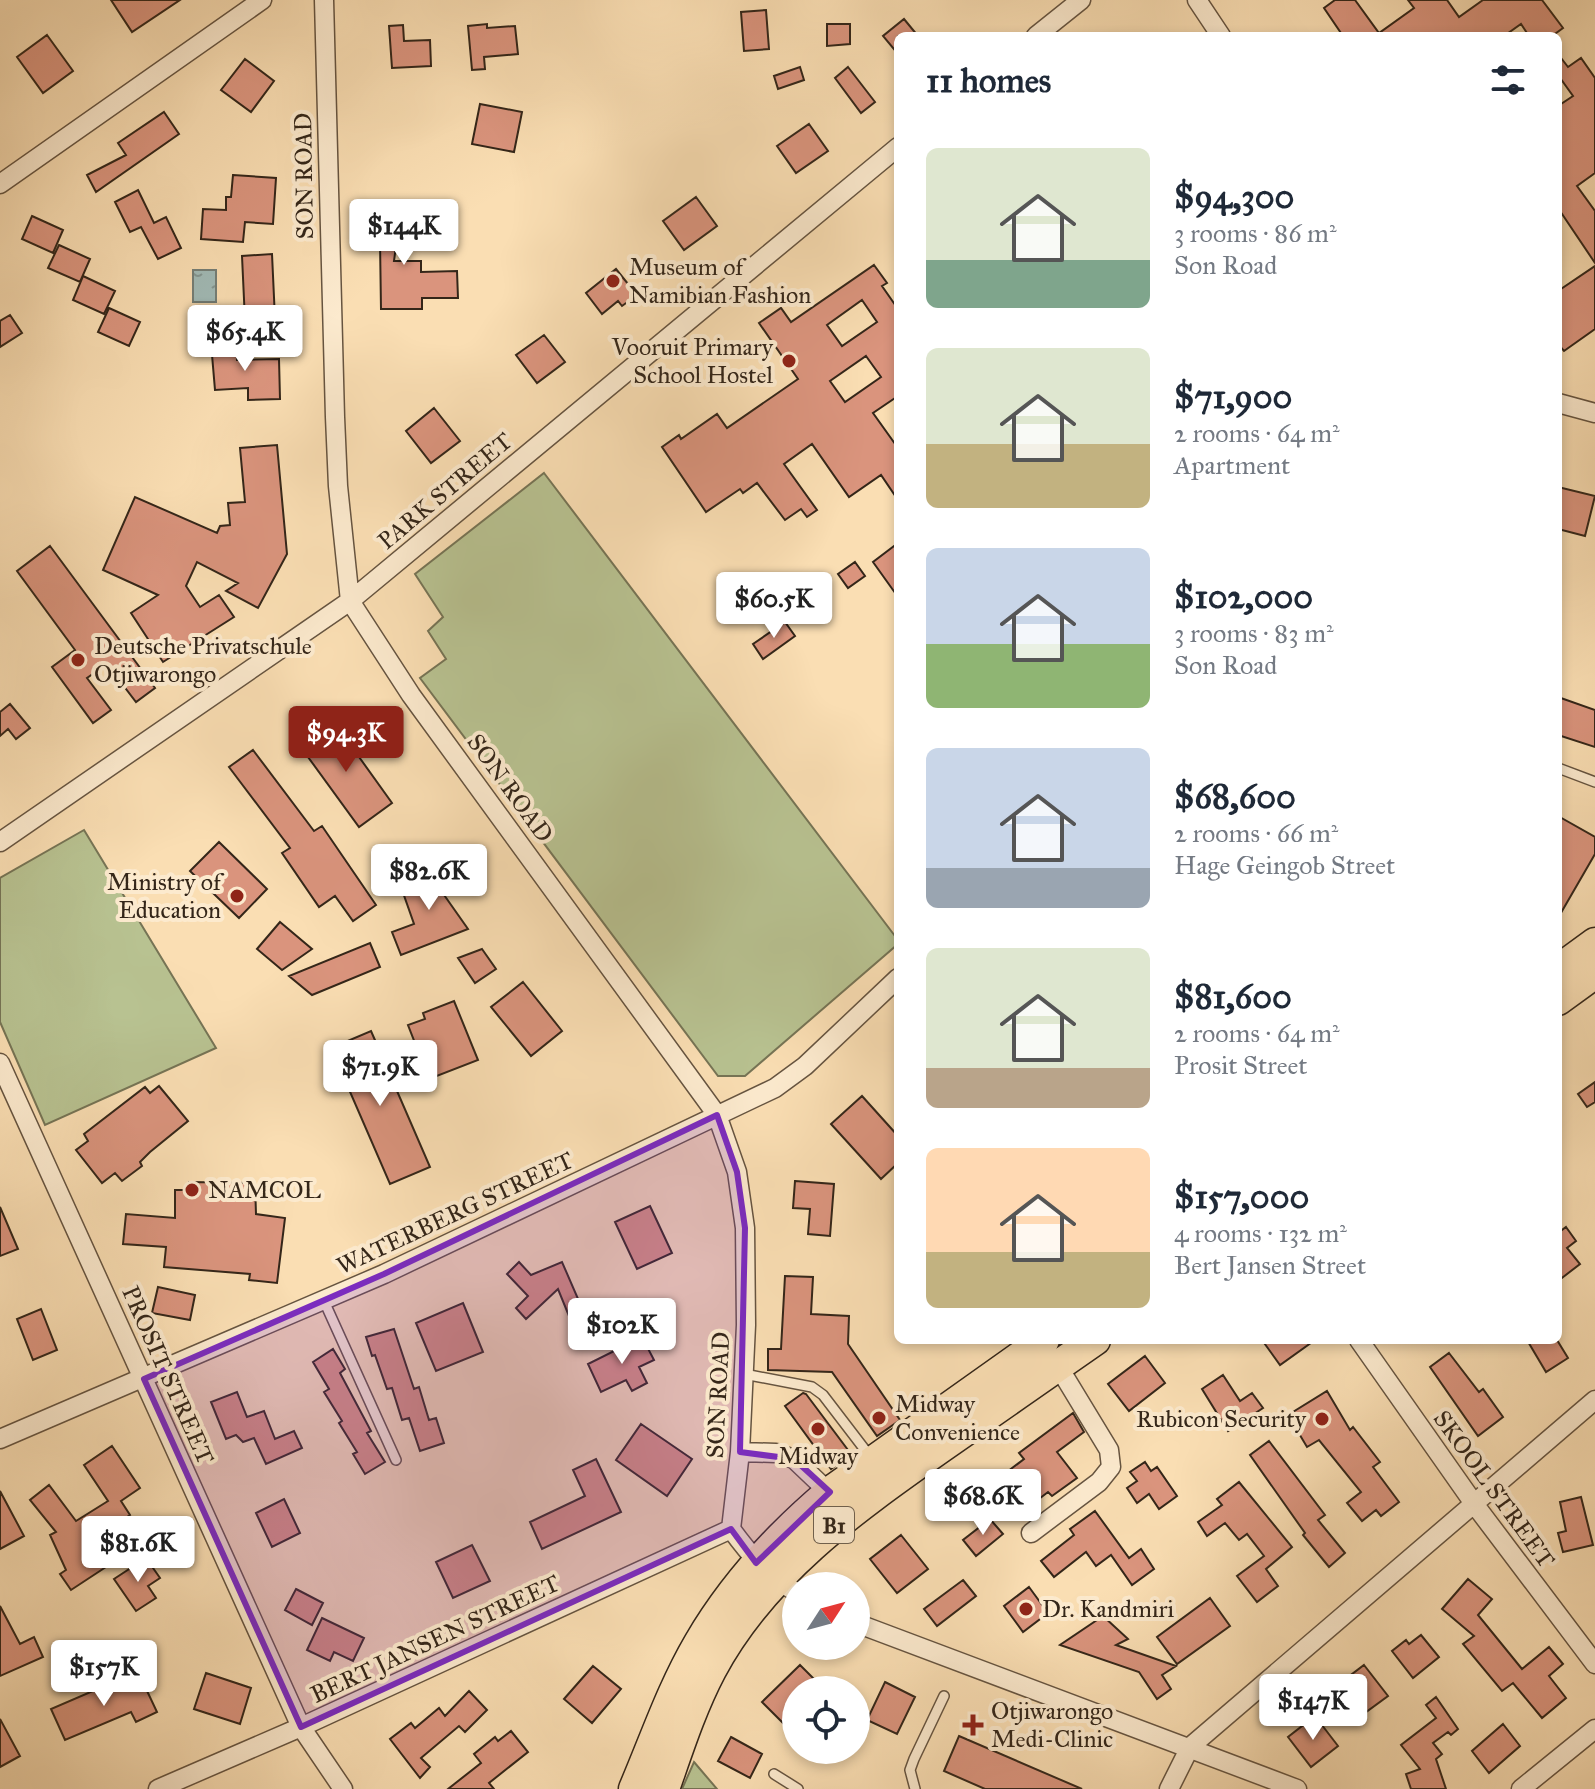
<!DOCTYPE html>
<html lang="en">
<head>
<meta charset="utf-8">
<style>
	body { margin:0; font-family:"IM FELL Great Primer",serif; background:#f6f6f7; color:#1f2937; height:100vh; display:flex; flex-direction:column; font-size:30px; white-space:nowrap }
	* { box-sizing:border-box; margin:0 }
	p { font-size:26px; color:#747a83 }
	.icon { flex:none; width:44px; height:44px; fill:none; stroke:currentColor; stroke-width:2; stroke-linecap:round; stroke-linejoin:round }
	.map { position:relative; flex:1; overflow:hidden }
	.side { position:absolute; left:894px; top:32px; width:668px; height:1312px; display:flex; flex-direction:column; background:#fff; border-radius:12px; box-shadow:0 4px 12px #0003 }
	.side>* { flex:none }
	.needle { width:52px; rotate:54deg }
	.tools { position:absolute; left:782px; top:1572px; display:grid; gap:16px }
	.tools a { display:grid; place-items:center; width:88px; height:88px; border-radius:50%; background:#fff; box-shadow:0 4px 12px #0003; font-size:40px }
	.price { position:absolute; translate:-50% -68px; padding:0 18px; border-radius:8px; background:#fff; color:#222; font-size:26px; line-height:52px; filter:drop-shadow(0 2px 4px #0008) }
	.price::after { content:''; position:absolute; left:50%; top:48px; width:24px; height:18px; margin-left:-12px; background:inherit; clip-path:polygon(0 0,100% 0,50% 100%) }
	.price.active { background:#8f2418; color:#fff }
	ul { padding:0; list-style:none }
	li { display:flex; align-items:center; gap:24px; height:200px; padding:0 32px }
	li span { display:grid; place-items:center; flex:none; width:224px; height:160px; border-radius:12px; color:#555 }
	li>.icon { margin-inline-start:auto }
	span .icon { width:96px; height:96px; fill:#fffc; stroke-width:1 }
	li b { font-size:34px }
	h2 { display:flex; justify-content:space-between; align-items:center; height:96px; padding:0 32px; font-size:34px }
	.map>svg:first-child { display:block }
	.grass { fill:#b8c291; stroke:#767455; stroke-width:2 }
	.water { fill:url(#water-ripples); stroke:#757f77; stroke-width:2 }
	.building { fill:#da947d; stroke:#342619; stroke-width:2; fill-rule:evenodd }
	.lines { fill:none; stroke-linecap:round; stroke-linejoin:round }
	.service-casing { stroke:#665440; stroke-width:12 }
	.minor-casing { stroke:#665440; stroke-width:21 }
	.trunk-casing { stroke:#342619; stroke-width:33 }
	.service { stroke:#fceace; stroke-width:9 }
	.minor { stroke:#fceace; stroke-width:18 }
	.trunk { stroke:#fadeb3; stroke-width:30 }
	.marked { fill:#7b2cbf; fill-opacity:0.2; stroke:#7b2cbf; stroke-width:6; stroke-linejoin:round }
	.poi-dot { fill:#8f2418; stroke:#fceace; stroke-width:3 }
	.labels { text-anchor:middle; stroke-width:8; stroke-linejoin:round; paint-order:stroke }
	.shield { fill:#fceace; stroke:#70614f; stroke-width:2 }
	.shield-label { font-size:22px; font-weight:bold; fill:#342619 }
	.street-label { font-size:24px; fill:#342619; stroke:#fceace }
	.poi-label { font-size:24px; fill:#342619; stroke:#fceace; text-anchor:start }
</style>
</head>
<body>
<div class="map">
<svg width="1595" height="1789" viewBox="0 0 1595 1789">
	<defs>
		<pattern id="water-ripples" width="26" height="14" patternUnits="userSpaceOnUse" patternTransform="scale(2)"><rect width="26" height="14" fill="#a1bab6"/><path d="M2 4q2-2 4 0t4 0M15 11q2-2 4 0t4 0" fill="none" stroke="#849793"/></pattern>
	</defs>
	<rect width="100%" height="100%" fill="#fadeb3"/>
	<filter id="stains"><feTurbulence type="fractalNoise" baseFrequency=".0025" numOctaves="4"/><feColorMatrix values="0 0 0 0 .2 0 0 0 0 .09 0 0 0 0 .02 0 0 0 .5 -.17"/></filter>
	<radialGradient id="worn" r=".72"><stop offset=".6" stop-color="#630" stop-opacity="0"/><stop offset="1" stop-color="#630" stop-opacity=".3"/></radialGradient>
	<path class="grass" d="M544 473 898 940V944L745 1076H718L420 678 446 659 428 631 443 617 415 574Z
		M84 830 216 1048 45 1125 0 1022V878Z
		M694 1762 717 1789H682Z"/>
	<path class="water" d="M193 270H216V302H193Z"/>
	<path class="building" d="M111 0H180L132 32Z
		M1335 0H1355L1379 33 1414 8 1408 0H1447L1459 17 1483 0H1542L1563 28 1552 36H1529L1521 24 1504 36H1343L1324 8Z
		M766 10 769 49 744 51 741 12Z
		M904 19 918 36H898V54L883 36Z
		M487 24V28L515 26 518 54 484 57 485 69 472 70 468 26Z
		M827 24H850V44L827 46Z
		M403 25 404 41 430 40 431 66 392 68 389 26Z
		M47 35 73 71 43 93 17 57Z
		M1558 54 1568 67 1581 58 1595 78V173L1577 186 1595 211V263L1558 208V106L1573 96 1558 75Z
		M245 59 274 81 251 112 221 90Z
		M800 67 804 80 778 89 774 76Z
		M848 67 875 102 861 113 835 78Z
		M480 104 522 112 514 152 472 144Z
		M164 112 179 134 96 192 87 175 126 155 118 143Z
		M809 124 828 151 796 173 777 146Z
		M233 175 276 178 273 224 245 222 243 242 201 239 203 209 226 210V197H231Z
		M138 190 154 223 166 217 181 248 158 259 141 227 130 232 115 202Z
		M696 197 717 226 684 250 663 221Z
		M370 205 401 209 394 261H421V272L457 271 458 298H422V309H381L380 241 366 239Z
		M32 216 63 230 53 253 22 239Z
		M59 245 90 259 80 282 48 268Z
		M272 254 275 319 245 321 242 256Z
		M874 265 887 283 882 286 898 309V396L873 413 898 448V500L881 475 849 497 812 444 784 464 817 510 807 517 801 509 785 520 757 483 743 493 740 489 706 512 662 447 679 435 681 439 717 414 727 428 798 379 759 323 781 308 791 322ZM862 300 877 322 842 346 827 325ZM866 356 881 377 845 402 830 381Z
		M1595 266V329L1564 351 1558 344V291Z
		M616 269 637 295 622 306 618 301 602 314 586 293Z
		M83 276 115 291 104 314 73 300Z
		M109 308 140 322 129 346 98 332Z
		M10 315 22 333 0 347V321Z
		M544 335 565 362 537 383 516 355Z
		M236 341 237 360 279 359 280 399 248 400V388L215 390 211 343Z
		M434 408 460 441 431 463 406 431Z
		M277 445 287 554 258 608 226 591 238 583 197 562 186 586 200 607 219 595 234 617 163 662 131 613 158 595 103 570 135 497 217 533 220 526 230 525 228 503 245 502 240 448Z
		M1558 487 1595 496 1585 536 1558 529Z
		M898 543V597L873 562Z
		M50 546 155 688 136 702 107 664 87 678 111 710 93 723 52 667 75 650 17 571Z
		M855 562 865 576 848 588 838 574Z
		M785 622 795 636 763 659 753 644Z
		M1558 697 1595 710V747L1558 735Z
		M10 704 30 728 16 739 8 729 0 736V712Z
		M334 722 392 803 359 827 300 746Z
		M253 750 314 831 322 826 376 905 353 921 335 896 319 907 282 853 290 848 229 767Z
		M1558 816 1595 837V854L1558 918Z
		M219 842 267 889 239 918 190 871Z
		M448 867 456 887 442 892 468 929 401 955 392 932 414 924 400 884Z
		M280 922 312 949 282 970 257 949Z
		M370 943 380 967 312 995 289 976Z
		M482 949 496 969 475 983 458 958Z
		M523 982 562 1031 531 1056 491 1007Z
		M454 1001 478 1060 429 1079 408 1025 425 1019 423 1013Z
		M371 1031 430 1167 390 1184 331 1048Z
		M1595 1082V1102L1587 1107 1578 1094Z
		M159 1086 188 1121 150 1152 140 1162 142 1166 122 1181 115 1173 102 1183 76 1150 88 1141 84 1134 145 1087 150 1093Z
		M862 1096 898 1136V1163L881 1179 831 1124Z
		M795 1181 834 1184 830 1236 808 1234 810 1209 793 1208Z
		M189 1182 255 1183 256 1214 285 1218 277 1283 249 1280 250 1274 164 1267 166 1247 123 1244 126 1214 175 1218V1190H189Z
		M650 1206 672 1253 637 1269 615 1222Z
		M0 1207 18 1249 0 1256Z
		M1566 1227 1576 1241 1567 1248 1580 1264 1558 1281V1233Z
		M519 1262 531 1275 562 1262 585 1315 571 1321 558 1289 526 1319 516 1308 528 1296 507 1274Z
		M785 1276 813 1277 811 1314 849 1316 848 1344 900 1420 877 1436 832 1372 768 1370V1349H781Z
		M158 1287 195 1295 190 1320 152 1313Z
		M463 1303 483 1352 436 1371 416 1323Z
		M41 1309 57 1350 33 1360 17 1319Z
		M394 1329 414 1389 419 1387 429 1420 436 1418 444 1443 420 1451 409 1418 402 1420 392 1388 387 1389 375 1355 372 1356 366 1337Z
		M642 1337 654 1360 639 1367 647 1383 632 1391 626 1380 601 1392 588 1364Z
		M1262 1340H1315L1280 1365Z
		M1527 1340H1557L1568 1358 1546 1372Z
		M333 1349 345 1369 340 1373 371 1431 367 1433 385 1462 365 1474 353 1454 357 1452 339 1423 342 1421 324 1392 329 1389 313 1362Z
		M1449 1353 1479 1392 1483 1389 1503 1417 1478 1436 1430 1367Z
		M1145 1356 1165 1383 1129 1411 1108 1384Z
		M1223 1375 1240 1401 1252 1393 1263 1408 1228 1431 1202 1389Z
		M1327 1391 1350 1430 1353 1427 1380 1462 1373 1467 1399 1502 1381 1516 1376 1510 1362 1521 1347 1503 1361 1492 1319 1440 1307 1447 1288 1415Z
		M237 1392 247 1417 264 1411 275 1439 294 1431 302 1448 266 1464 254 1438 243 1442 236 1435 226 1439 211 1402Z
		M803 1393 806 1394 851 1454 831 1469 785 1406Z
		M1073 1413 1084 1432 1057 1452 1077 1478 1052 1496 1048 1492 1031 1505 1007 1472 1024 1459 1019 1453Z
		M641 1424 692 1459 667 1496 616 1460Z
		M1269 1441 1325 1515 1318 1520 1345 1553 1329 1567 1303 1535 1305 1533 1250 1455Z
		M112 1446 140 1488 121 1501 130 1515 101 1534 104 1539 101 1541 115 1561 71 1590 60 1574 66 1570 50 1535 56 1532 30 1500 49 1485 76 1521 108 1501 84 1465Z
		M596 1459 621 1512 542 1549 530 1522 585 1496 573 1470Z
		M1145 1462 1151 1471 1157 1467 1177 1496 1159 1509 1149 1494 1137 1503 1127 1488 1137 1481 1130 1472Z
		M1239 1482 1292 1547 1266 1569 1278 1586 1257 1602 1237 1576 1264 1556 1247 1534 1239 1540 1225 1523 1207 1536 1198 1522 1222 1505 1217 1499Z
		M0 1491 24 1536 0 1549Z
		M1581 1497 1593 1545 1563 1552 1558 1533 1566 1531 1560 1502Z
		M284 1499 300 1533 272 1547 256 1513Z
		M1095 1511 1129 1558 1141 1549 1154 1569 1132 1585 1111 1555 1096 1566 1086 1552 1054 1577 1041 1561 1074 1535 1070 1529Z
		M990 1519 1003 1534 976 1556 963 1540Z
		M901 1535 928 1569 897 1593 870 1559Z
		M472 1545 490 1581 453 1598 436 1562Z
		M146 1558 160 1578 148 1586 156 1598 136 1611 114 1579Z
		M1468 1579 1492 1599 1478 1615 1522 1669 1549 1647 1563 1664 1549 1676 1566 1698 1542 1718 1513 1683 1502 1691 1463 1644 1474 1636 1442 1609Z
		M963 1580 976 1596 937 1626 924 1609Z
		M1029 1587 1048 1613 1023 1632 1004 1606Z
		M296 1589 323 1603 312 1625 285 1610Z
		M1210 1598 1230 1626 1177 1664 1157 1637Z
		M0 1606 20 1644 34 1637 43 1657 0 1676Z
		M1103 1616 1128 1639 1116 1645 1176 1666 1162 1675 1171 1689 1157 1699 1139 1672 1060 1645Z
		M322 1618 364 1638 353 1661 334 1652 330 1661 307 1650Z
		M1421 1635 1439 1657 1413 1678 1392 1651 1406 1640 1409 1644Z
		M800 1665 825 1690H796V1736L762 1702Z
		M1364 1665 1388 1696 1362 1715 1339 1684Z
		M593 1666 621 1689 592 1723 564 1699Z
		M206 1673 251 1688 240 1724 194 1709Z
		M140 1676 157 1712 136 1722 131 1712 65 1740 51 1709 109 1684 112 1690Z
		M885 1682 915 1697 897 1734 867 1720Z
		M469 1691 487 1710 465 1732 459 1726 421 1758 430 1767 420 1778 390 1739 411 1723 415 1728 439 1708 445 1716Z
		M1436 1697 1458 1729 1451 1735 1448 1732 1433 1743 1442 1754 1436 1759 1446 1789H1411L1406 1774 1420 1769 1401 1745 1436 1718 1426 1705Z
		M1315 1716 1338 1746 1311 1767 1288 1737Z
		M0 1719 20 1756 0 1767Z
		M1503 1724 1520 1746 1489 1773 1472 1751Z
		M511 1731 528 1752 489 1783 494 1789H448L481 1763 474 1754 495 1737 498 1741Z
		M959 1736 1082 1789H985L944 1771Z
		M731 1737 762 1754 750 1778 718 1761Z"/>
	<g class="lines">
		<g class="service-casing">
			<path id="service" d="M1558 768 1595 782
				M324 1301 396 1460
				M744 1374 812 1387 823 1395 872 1459
				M774 1774 798 1789
				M915 1789 910 1770 914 1759 944 1696"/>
		</g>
		<g class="minor-casing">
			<path id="minor" d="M324 0 335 417 338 486 350 601 411 695 717 1115 737 1172 745 1228 746 1325 740 1452 731 1529C750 1555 767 1575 796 1592
				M1197 0 1221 36
				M1036 36 1081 0
				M0 184 262 0
				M1558 403 1595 413
				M0 842 350 601 898 147
				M0 1063 301 1727 343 1789
				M1359 1340 1475 1505 1595 1664
				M0 1439 384 1274 775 1088 805 1066 898 978
				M740 1452 776 1453 794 1459 836 1499
				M1031 1533 1099 1482 1111 1467 1109 1450 1058 1366
				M856 1623 1297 1789
				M158 1789 301 1727 731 1529
				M1169 1789 1190 1747 1595 1400
				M1521 1789 1595 1729"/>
		</g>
		<g class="trunk-casing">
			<path id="trunk" d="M1558 970 1595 943
				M1558 1000 1595 973
				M634 1789C655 1740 672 1689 699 1643 733 1585 779 1535 830 1492L1044 1340
				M664 1789C678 1749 691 1708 711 1670 763 1573 852 1510 940 1448 992 1412 1043 1376 1095 1340"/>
		</g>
		<use href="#service" class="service"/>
		<use href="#minor" class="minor"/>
		<use href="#trunk" class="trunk"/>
	</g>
	<path class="marked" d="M717 1115 737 1172 745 1228 740 1452 794 1459 830 1492 756 1563 731 1529 301 1727 144 1379 384 1274Z"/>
	<g class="poi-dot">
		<circle cx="613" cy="281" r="8"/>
		<circle cx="789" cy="361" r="8"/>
		<circle cx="78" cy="660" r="8"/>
		<circle cx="237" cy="896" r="8"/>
		<circle cx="192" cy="1190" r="8"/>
		<circle cx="879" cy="1418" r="8"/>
		<circle cx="1322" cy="1419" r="8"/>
		<circle cx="818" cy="1429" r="8"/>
		<circle cx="1026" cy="1609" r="8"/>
		<path d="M969 1713h8v8h8v8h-8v8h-8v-8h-8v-8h8z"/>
	</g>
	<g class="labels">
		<rect class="shield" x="814" y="1507" width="40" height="36" rx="6"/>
		<g class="shield-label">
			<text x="834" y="1533">B1</text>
		</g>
		<g class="street-label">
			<text transform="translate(304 176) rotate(-91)" y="8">SON ROAD</text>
			<text transform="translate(445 491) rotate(-40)" y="8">PARK STREET</text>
			<text transform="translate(510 788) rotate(54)" y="8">SON ROAD</text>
			<text transform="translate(455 1213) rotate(-25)" y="8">WATERBERG STREET</text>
			<text transform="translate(168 1375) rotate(66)" y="8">PROSIT STREET</text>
			<text transform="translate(718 1395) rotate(-87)" y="8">SON ROAD</text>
			<text transform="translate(1494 1489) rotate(54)" y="8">SKOOL STREET</text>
			<text transform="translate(435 1639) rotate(-25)" y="8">BERT JANSEN STREET</text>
		</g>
		<g class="poi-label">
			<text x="629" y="275">Museum of<tspan x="629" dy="28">Namibian Fashion</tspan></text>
			<text x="773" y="355" text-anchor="end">Vooruit Primary<tspan x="773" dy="28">School Hostel</tspan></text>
			<text x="94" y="654">Deutsche Privatschule<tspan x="94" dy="28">Otjiwarongo</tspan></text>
			<text x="221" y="890" text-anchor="end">Ministry of<tspan x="221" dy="28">Education</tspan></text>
			<text x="208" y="1198">NAMCOL</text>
			<text x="895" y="1412">Midway<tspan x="895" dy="28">Convenience</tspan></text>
			<text x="1306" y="1427" text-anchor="end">Rubicon Security</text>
			<text x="818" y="1464" text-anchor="middle">Midway</text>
			<text x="1042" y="1617">Dr. Kandmiri</text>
			<text x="991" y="1719">Otjiwarongo<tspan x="991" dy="28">Medi-Clinic</tspan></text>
		</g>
	</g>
	<rect width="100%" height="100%" filter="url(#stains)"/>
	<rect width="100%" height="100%" fill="url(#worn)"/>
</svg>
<div class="tools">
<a><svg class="needle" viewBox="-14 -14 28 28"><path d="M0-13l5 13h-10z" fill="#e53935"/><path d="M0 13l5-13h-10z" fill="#747a83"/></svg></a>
<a><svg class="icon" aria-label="locate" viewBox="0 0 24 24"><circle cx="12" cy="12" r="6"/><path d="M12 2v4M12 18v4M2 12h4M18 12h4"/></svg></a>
</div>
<b class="price" style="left:404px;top:267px">$144K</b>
<b class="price" style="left:245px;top:373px">$65.4K</b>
<b class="price" style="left:774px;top:640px">$60.5K</b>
<b class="price active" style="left:346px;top:774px">$94.3K</b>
<b class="price" style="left:429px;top:912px">$82.6K</b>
<b class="price" style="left:380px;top:1108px">$71.9K</b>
<b class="price" style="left:622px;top:1366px">$102K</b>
<b class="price" style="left:983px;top:1537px">$68.6K</b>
<b class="price" style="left:138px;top:1584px">$81.6K</b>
<b class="price" style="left:104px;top:1708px">$157K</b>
<b class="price" style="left:1313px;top:1742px">$147K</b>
<section class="side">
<h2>11 homes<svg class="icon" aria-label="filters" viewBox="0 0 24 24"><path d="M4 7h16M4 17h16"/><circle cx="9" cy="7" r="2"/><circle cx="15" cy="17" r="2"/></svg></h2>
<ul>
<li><span style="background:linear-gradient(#dfe7d0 70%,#7fa58c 0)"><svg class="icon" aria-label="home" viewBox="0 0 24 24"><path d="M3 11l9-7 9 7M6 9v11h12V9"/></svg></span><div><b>$94,300</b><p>3 rooms · 86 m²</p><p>Son Road</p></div></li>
<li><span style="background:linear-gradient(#dfe7d0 60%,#c2b280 0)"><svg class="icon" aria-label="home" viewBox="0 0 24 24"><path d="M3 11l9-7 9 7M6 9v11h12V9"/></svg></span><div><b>$71,900</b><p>2 rooms · 64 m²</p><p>Apartment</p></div></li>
<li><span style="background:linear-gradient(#c9d6e8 60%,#8fb573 0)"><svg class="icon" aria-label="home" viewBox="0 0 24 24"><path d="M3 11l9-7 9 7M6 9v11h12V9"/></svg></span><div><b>$102,000</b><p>3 rooms · 83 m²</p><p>Son Road</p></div></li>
<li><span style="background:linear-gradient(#c9d6e8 75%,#9aa5b1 0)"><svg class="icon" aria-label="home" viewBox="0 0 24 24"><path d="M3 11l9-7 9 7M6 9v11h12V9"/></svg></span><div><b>$68,600</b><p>2 rooms · 66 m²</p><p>Hage Geingob Street</p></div></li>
<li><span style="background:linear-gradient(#dfe7d0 75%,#b9a48a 0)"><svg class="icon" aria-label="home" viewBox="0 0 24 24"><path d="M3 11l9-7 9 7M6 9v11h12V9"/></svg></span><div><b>$81,600</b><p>2 rooms · 64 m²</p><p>Prosit Street</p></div></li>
<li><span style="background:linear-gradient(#ffd9b3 65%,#c2b280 0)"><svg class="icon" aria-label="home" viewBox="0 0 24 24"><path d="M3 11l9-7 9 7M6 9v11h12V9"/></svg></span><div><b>$157,000</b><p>4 rooms · 132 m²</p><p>Bert Jansen Street</p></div></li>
</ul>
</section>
</div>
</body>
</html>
